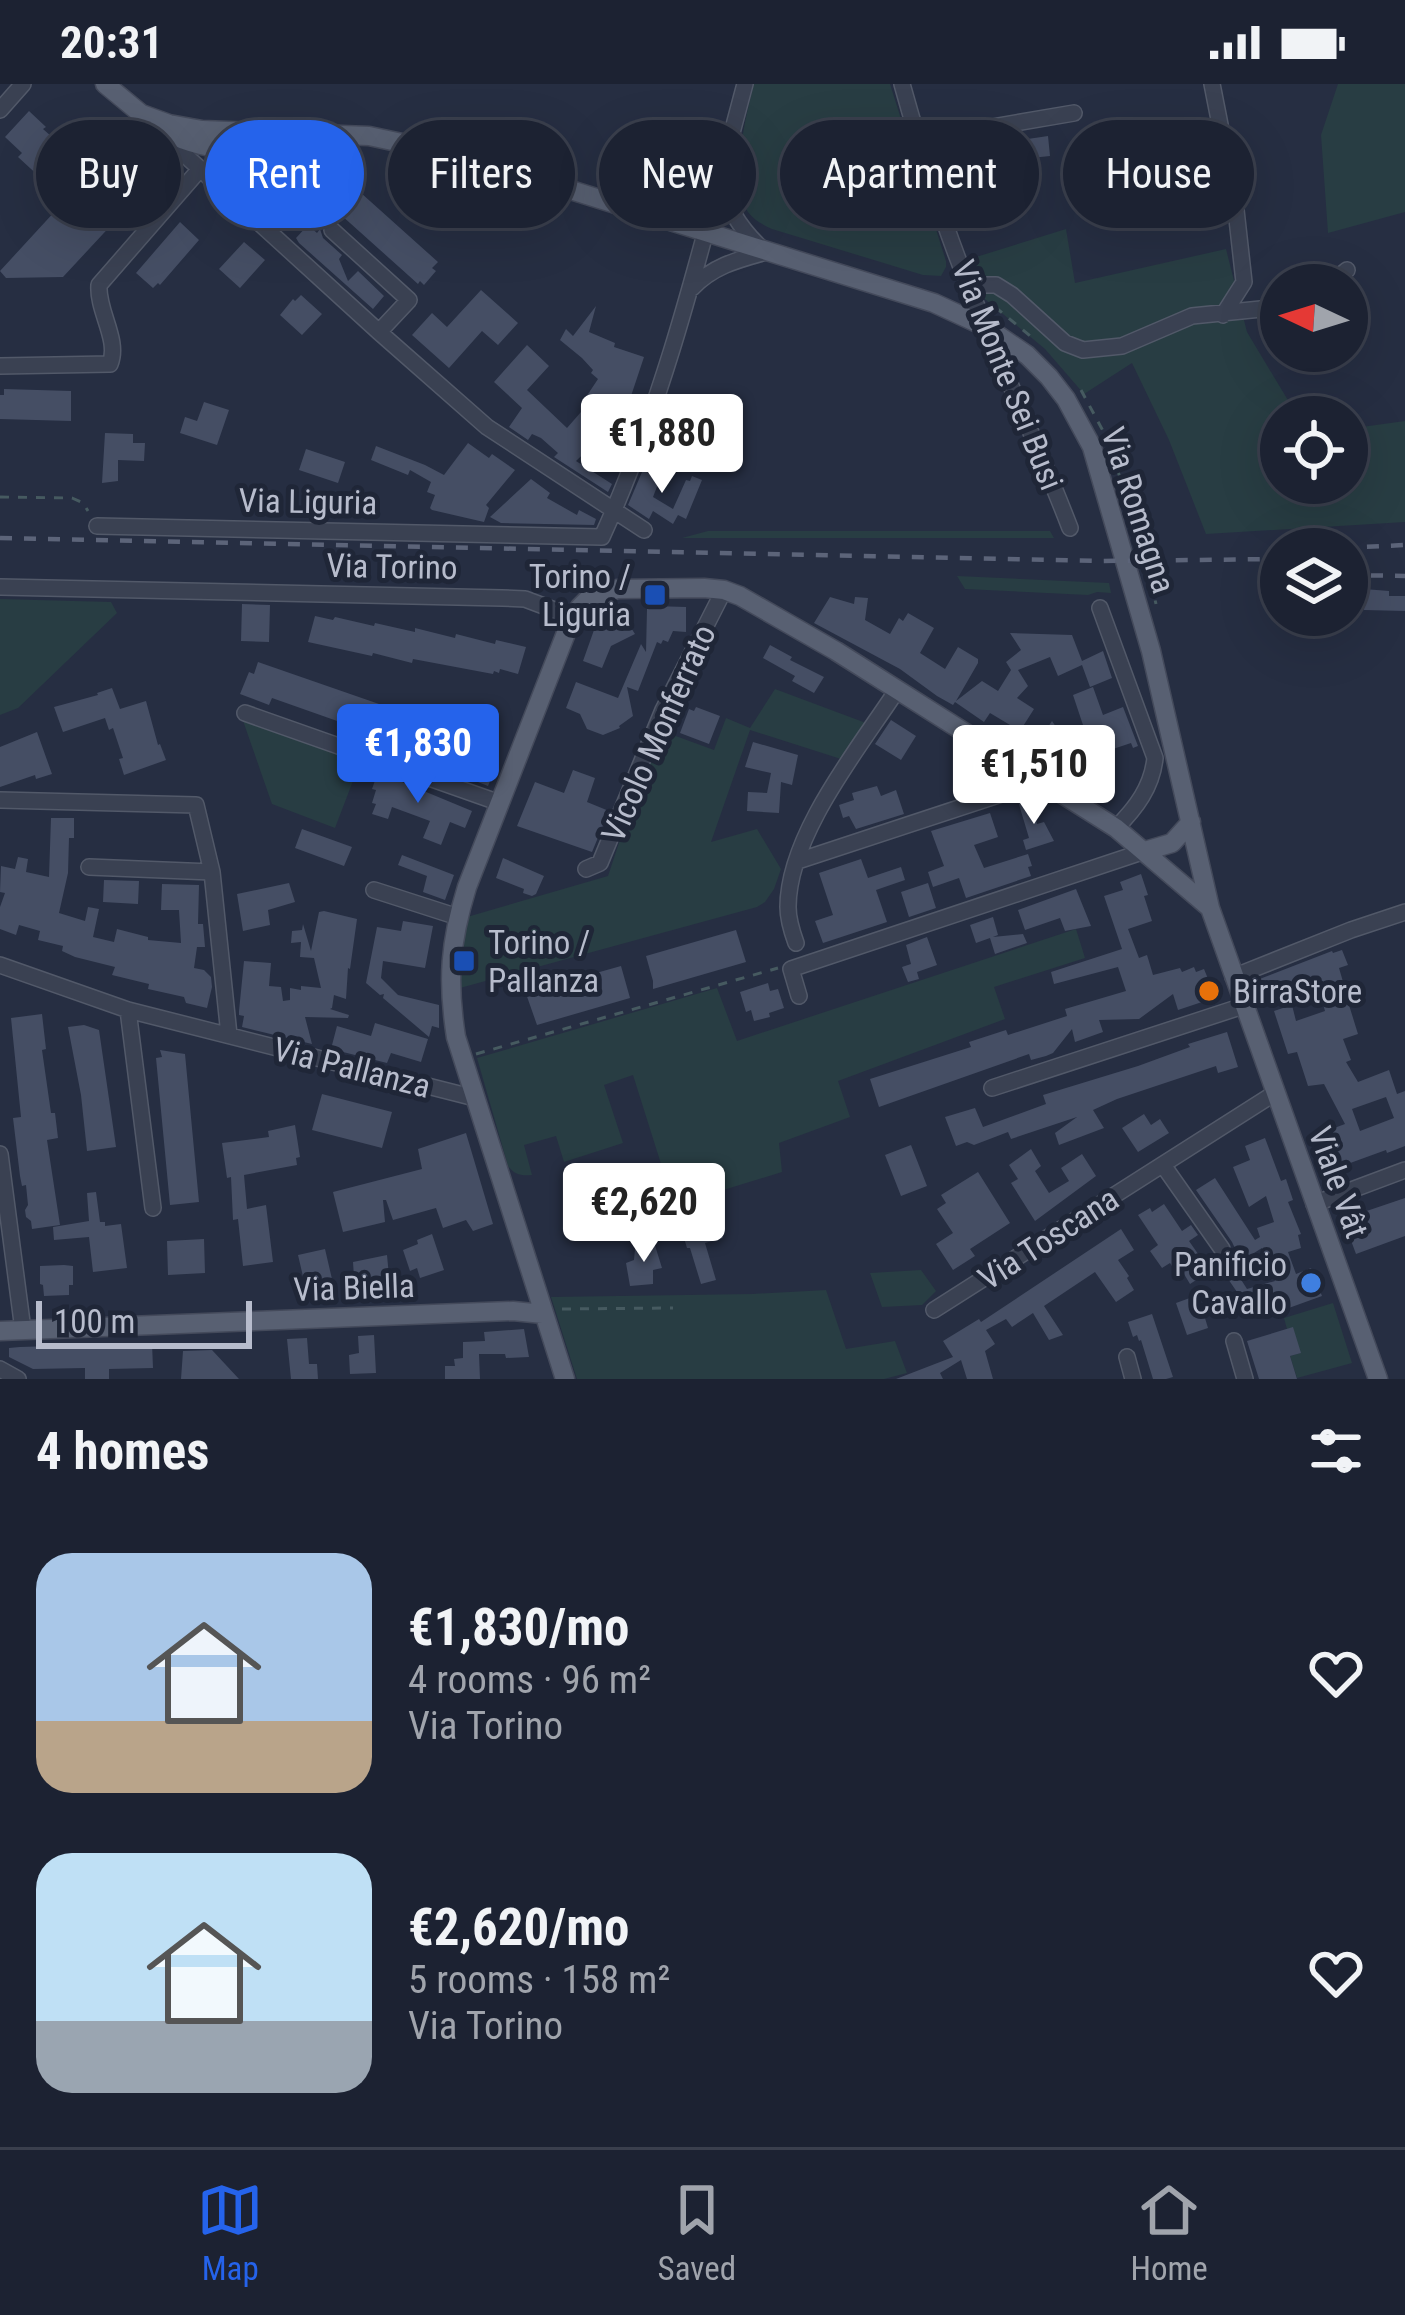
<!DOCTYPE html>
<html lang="en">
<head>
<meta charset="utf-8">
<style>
	body { margin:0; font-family:"Roboto Condensed",sans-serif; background:#292f3e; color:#f1f3f6; height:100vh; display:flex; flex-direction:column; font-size:45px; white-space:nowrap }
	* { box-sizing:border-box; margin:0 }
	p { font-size:39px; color:#a0a4ac }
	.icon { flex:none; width:66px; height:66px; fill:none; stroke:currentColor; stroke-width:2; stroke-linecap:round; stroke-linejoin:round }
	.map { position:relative; height:1295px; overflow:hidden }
	.details { display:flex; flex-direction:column; background:#1c2232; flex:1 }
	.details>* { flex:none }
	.banner { position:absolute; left:36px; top:36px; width:1335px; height:108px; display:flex; gap:24px }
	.needle { width:78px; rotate:274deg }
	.tools { position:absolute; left:1260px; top:180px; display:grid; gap:24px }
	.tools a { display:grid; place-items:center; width:108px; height:108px; border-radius:50%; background:#1c2232; box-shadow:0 12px 48px #0002,0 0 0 3px #3a3f4d; font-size:60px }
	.scale { position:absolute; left:36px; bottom:30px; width:216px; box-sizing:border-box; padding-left:12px; border:6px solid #b7bccc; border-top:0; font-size:33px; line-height:42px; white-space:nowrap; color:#b7bccc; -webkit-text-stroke:9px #1f2637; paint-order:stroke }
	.price { position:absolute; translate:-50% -102px; padding:0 27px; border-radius:12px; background:#fff; color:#222; font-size:39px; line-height:78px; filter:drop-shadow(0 3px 6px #0008) }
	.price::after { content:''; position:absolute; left:50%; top:72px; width:36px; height:27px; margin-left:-18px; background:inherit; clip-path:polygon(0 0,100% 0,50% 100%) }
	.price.current { background:#2563eb; color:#fff }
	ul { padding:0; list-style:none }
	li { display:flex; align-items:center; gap:36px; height:300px; padding:0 36px }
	li span { display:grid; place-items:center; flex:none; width:336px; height:240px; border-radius:36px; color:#555 }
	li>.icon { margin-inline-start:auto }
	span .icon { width:144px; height:144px; fill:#fffc; stroke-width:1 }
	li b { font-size:51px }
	h2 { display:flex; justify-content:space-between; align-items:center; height:144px; padding:0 36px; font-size:51px }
	.chip { padding:0 42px; border-radius:54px; background:#1c2232; box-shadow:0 12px 48px #0002,0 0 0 3px #3a3f4d; font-size:42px; line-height:108px }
	.chip.current { background:#2563eb; color:#fff }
	.status { display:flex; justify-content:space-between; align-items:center; height:84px; padding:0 60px; background:#1c2232; direction:ltr }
	.status svg { height:33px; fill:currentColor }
	.menu { display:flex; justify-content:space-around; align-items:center; height:168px; border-top:3px solid #3a3f4d; background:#1c2232; font-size:33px; color:#a0a4ac }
	.menu a { display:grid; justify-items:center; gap:6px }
	.menu .current { color:#2563eb }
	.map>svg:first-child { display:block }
	.green { fill:#283d43 }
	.building { fill:#454e64; fill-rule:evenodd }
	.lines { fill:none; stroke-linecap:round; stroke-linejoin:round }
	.minor-casing { stroke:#525969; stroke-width:18 }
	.major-casing { stroke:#444a5b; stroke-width:21 }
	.path { stroke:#465a60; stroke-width:3; stroke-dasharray:9 9; stroke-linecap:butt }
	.minor { stroke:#3a4152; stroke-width:15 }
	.major { stroke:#586072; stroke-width:18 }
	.rail { stroke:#5c6479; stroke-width:4.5; stroke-dasharray:12 12; stroke-linecap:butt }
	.transit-dot { fill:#1a4fb4; stroke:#1f2637; stroke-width:4.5 }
	.food-dot { fill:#e8710a; stroke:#1f2637; stroke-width:4.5 }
	.shop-dot { fill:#3f7fe0; stroke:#1f2637; stroke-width:4.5 }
	.labels { text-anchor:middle; stroke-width:10; stroke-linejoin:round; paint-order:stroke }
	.street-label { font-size:33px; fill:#b7bccc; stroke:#1f2637 }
	.poi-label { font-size:33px; fill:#b7bccc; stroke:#1f2637; text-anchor:end }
</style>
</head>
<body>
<div class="status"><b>20:31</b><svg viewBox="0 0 49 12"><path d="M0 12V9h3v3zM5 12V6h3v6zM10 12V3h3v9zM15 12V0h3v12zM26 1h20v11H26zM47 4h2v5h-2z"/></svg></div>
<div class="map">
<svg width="1405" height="1295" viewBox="0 0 1405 1295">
	<rect width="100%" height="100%" fill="#262e42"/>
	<path class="green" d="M754 0H890L946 177V183L941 192 923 191 772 145C763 141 754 136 748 128 729 100 746 31 754 0Z
		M1338 0H1405V128L1328 149 1321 51Z
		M1066 145 1075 199 1226 165 1247 248 1298 333H1281V399H1347V345L1405 337V438L1206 450 1169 356 1132 279 1084 310 1045 265 968 201 960 178Z
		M708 447H1050L1054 454H682Z
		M957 492 1109 499 1111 509 1097 508 1088 511 965 505Z
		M0 515 111 518 117 529 18 624 0 631Z
		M775 605 866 639 841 675 750 646 711 758 757 745 781 785 774 805 765 818 757 823 460 904V882L467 833 608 792 639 699 662 647 714 666 726 634 750 644Z
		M241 631 361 676 335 744 272 720Z
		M1076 845 1085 874 994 903 1005 935 838 997 850 1033 779 1059 782 1088 720 1107 725 1123 679 1137 633 991 604 1001 623 1059 564 1078 556 1052 524 1061 532 1091C521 1092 515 1091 508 1082L477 974 717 904 737 957Z
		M921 1186 936 1207 922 1221 882 1223 870 1189Z
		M826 1206 846 1265 895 1257 907 1289 884 1295H577L551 1213 752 1210Z
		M1333 1219 1352 1279 1297 1294 1290 1272 1300 1269 1293 1244 1287 1245 1284 1234Z"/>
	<path class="building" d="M29 27 46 43 43 45 69 68 43 96 18 73 22 69 5 53Z
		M1048 52 1050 72 1031 74V78L1012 81 1008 58Z
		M105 73 142 108 63 193 6 194 0 187 57 125 49 117 60 105 69 113Z
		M351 100 438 178 432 184 436 187 424 201 420 197 418 200 331 122 333 119 329 116 342 102 346 106Z
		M180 138 199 156 160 201 158 199 153 204 136 189Z
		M308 141 317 149 320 145 323 154 342 171 339 175 348 197 358 187 384 212 373 225 299 159 296 154Z
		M244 158 265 176 240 204 219 185Z
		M481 206 518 239 498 261 482 247 449 284 412 251 432 229 447 243Z
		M301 211 322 230 302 251 280 231 293 215 295 217Z
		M596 222 589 248 615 259 614 263 644 273 630 315 640 323 623 368 601 353 576 377 612 400 608 408 554 373 558 369 541 354 532 350 528 356 509 343 522 324 494 298 527 261 549 282 527 306 567 344 588 320 584 316 598 295 591 289 593 286 582 274 560 256 566 245 573 252Z
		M4 305 71 307V337L0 335V311H4Z
		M204 318 229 326 217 361 180 349 185 333 197 337Z
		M105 349 133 350V359H145L144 377 118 376V397L102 399Z
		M468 359 489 374 492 370 515 386 486 421 489 424 484 438 432 426 430 424 435 411 427 408 431 398 410 386 408 391 371 376 376 362 425 381 444 391Z
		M306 365 345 378 338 399 299 386Z
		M645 381 663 387 653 413 673 425 686 396 690 397 692 392 702 396 686 435 678 431 673 440 653 427 649 435 628 421Z
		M531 395 550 409 547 414 577 431 579 426 596 435 594 441 501 439 490 433Z
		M1364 505 1389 507V512H1405V527L1364 526Z
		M830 513 854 520 855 513 868 514 865 536 890 550 899 534 903 537 908 529 934 544 920 569 945 585 958 563 978 575V579L956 617 982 597 998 607 1011 586 1006 578 1021 566 1010 549 1072 551 1082 577 1103 567 1112 594 1090 603 1082 581 1058 592 1050 573 1018 586 1028 602 1017 614 1034 625 1020 647 990 629 984 638 955 618 953 621 937 612 900 585 814 539Z
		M242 520 270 521 269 558 241 557Z
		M653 522 686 523V548L673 547 668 558 663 556 661 560 657 558 638 607 627 603 633 632 619 642 620 644 603 651 587 645 580 630 566 624 576 598 618 614 641 560 646 568 647 525H653Z
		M315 532 333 536 335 533 374 542 375 539 415 548V544L455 554 456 550 495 560 496 556 526 563 518 590 500 585 499 589 494 587 493 590 413 575 412 579 373 569 372 572 308 558Z
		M624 533 635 550 611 562 602 584 583 577 594 546Z
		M770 561 792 573 790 576 824 593 814 609 792 597 795 592 763 574Z
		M258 578 428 637 417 674 399 666V664L389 660 391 656 272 614 269 621 240 610 249 588 254 590Z
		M1093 603 1103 631 1123 623 1138 662 1133 664 1131 659 1098 670 1099 674 1083 679 1071 700 1029 672 1052 637 1067 659 1085 647 1073 611Z
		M112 604 120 625 146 617 158 661 160 660 166 676 124 691 119 675 123 674 113 644 109 646 105 634 63 648 54 623 98 611 97 609Z
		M696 623 720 632 709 660 680 649 689 625 694 627Z
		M891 636 916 652 901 676 875 660Z
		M37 648 52 690 36 695 35 691 0 703V663Z
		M753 658 798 671 792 701 781 698 779 729 747 727 748 708 767 709 771 689 745 683Z
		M470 667 498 678 488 702 463 692Z
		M573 686 595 694 587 718 609 727 592 768 517 742 535 698 564 709Z
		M378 688 472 727 465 744 450 738 441 761 423 754 430 737 392 723 388 735 372 730 376 720 372 719 376 706 372 705Z
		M877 702 881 712 896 706 904 730 856 745 849 732 843 734 839 721 854 716 852 709Z
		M1030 713 1037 740 1044 738 1054 757 1026 766 1023 756 1029 754 1018 717Z
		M990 729 998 753 974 761 984 784 1028 770 1032 782 1028 783 1031 792 966 814 959 794 933 803 928 788 944 782 931 747Z
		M51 734H74V754H69L68 789 59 829 85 837 88 823 99 825 93 853 114 858 117 845 148 853V856L181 859 179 826H161L162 800 199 801 198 840H203L205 863H197L194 884 204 886 211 893 212 903 207 924 186 919 184 913 148 905 149 900 112 891 115 883 75 873 62 867 63 862 38 856 40 847 19 841 16 851 0 845V823L5 809 0 808 1 782 15 785 18 773 28 775 26 788 49 793Z
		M302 745 352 763 344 782 295 764Z
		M402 771 454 791 445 816 423 808 427 792 398 781Z
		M503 774 544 792 536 810 532 812 523 809 524 805 496 794Z
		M861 775 868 794 901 783 905 796 876 806 887 838 823 859 815 837 833 831 819 789Z
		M1141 790 1148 811 1144 812 1152 837 1128 845 1139 874 1147 871 1153 891 1180 884 1182 888 1194 883 1196 888 1204 885 1213 907 1211 915 1178 926 1173 910 1139 935 1099 936 1103 948 1075 958 1072 945 1053 969 1046 972 1031 976 1029 970 879 1023 870 995 971 963 969 958 1006 946 1008 951 1067 932 1065 925 1126 907 1118 883 1054 900 1051 888 1122 865 1104 812 1123 806 1120 798Z
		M104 796 139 797 138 820 103 818Z
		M289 799 295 818 268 826 270 841 243 847 237 810Z
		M928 799 936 824 909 833 901 808Z
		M1076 805 1091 842 1065 847 1060 834 1025 846 1018 826Z
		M324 827 357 835 350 885 348 884 346 915 334 911 332 924 330 925 349 931 348 934 305 933 312 960 242 943 244 932 239 931V927L244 877 271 879 269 902 281 903 283 917 290 916V904L301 906V902L321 904 314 874 300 873 301 858 291 859 292 847 302 846 303 840 311 867 319 828Z
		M993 833 998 851 993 853 1023 850 1027 859 995 870 990 854 976 859 970 841Z
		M403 837 433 842 425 884 383 877 381 894 398 911 439 921V944L432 942 429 953 383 914 384 910 380 911 366 899 377 843 401 847Z
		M736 846 746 878 653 905V897L646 872Z
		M927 853 937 881 917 888 919 895 908 898 902 883 911 880 906 861Z
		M1342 866 1348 881 1339 884 1346 908 1361 903 1365 915 1349 921 1358 950 1343 955 1351 976 1346 978 1358 998 1389 986 1397 1010 1405 1007V1062L1387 1069 1386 1066 1331 1086 1318 1050 1345 1040 1324 1000 1308 1002 1297 968 1288 970 1274 927 1292 921 1296 937 1325 927 1319 906 1287 916 1281 900 1276 901 1275 898 1259 902 1257 896 1332 867 1333 869ZM1386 1013 1394 1034 1360 1047 1352 1025Z
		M621 882 630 914 537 941 524 904 537 900 539 905Z
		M768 899 770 907 778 905 784 924 769 929 770 933 754 937 751 926 746 928 740 908Z
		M42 930 46 965 42 966 51 1029H55L58 1054 47 1056 60 1141 32 1145 31 1137 26 1133 25 1126 28 1121 26 1101 22 1102 20 1092 13 1034 21 1033 11 934Z
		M375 939 428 955 421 978 391 969 387 979 331 965 337 942 371 952Z
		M84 941 99 946 116 1063 87 1067 81 1011 68 943Z
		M1227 948 1238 983 1218 989 1216 982 1117 1015 1093 1026 1104 1044 1059 1061 1055 1049 1077 1033 1011 1055 1008 1048 974 1061 967 1058 956 1062 945 1033 975 1024 983 1043 1046 1020 1043 1011 1138 982 1190 963 1188 960Z
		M160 966 185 970 199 1118 170 1121 156 974 162 973Z
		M322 1010 392 1028 382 1064 312 1046Z
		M1144 1030 1151 1041 1160 1035 1169 1049 1138 1068 1122 1044Z
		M295 1041 300 1073 296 1074 297 1081 244 1091 247 1125 266 1121 273 1178 243 1182 238 1135 233 1136 231 1093 227 1094 222 1059 269 1053 268 1047Z
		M466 1049 493 1140 473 1147 466 1136 443 1144 436 1124 393 1136 386 1116H383L385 1138 343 1148 333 1108 422 1085 418 1065Z
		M1265 1054 1281 1097 1286 1095 1293 1116 1288 1118 1301 1150 1298 1151 1301 1164 1288 1168 1296 1190 1311 1184 1322 1212 1286 1225 1285 1222 1256 1229 1254 1221 1232 1227 1228 1211 1237 1208 1224 1189 1233 1183 1247 1205 1275 1197 1262 1164 1241 1177 1232 1158 1196 1106 1215 1094 1255 1156 1260 1153 1257 1144 1274 1138 1266 1112 1249 1123 1233 1083 1250 1076 1245 1062Z
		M911 1061 927 1102 901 1112 885 1071Z
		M1031 1065 1041 1082 1035 1087 1049 1109 1069 1097 1061 1084 1082 1070 1096 1092 1035 1137 1011 1099 1018 1095 1009 1081Z
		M978 1088 1010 1139 970 1165 975 1172 953 1186 936 1160 953 1149 937 1125 946 1119 941 1111Z
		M96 1108 100 1138H105V1142L121 1140 127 1184 93 1188 89 1153 54 1156 53 1143 89 1137 87 1109Z
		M1405 1114V1152L1356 1170 1343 1135Z
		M1164 1120 1182 1147 1191 1141 1198 1151 1189 1157 1210 1187 1190 1200 1184 1190 1179 1193 1170 1179 1162 1184 1150 1167 1158 1161 1138 1131 1150 1124 1152 1128Z
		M697 1144 699 1150 721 1144 723 1154 705 1159 716 1196 701 1200 690 1164H687L684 1154 687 1153 685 1147Z
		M1121 1145 1134 1166 1118 1176 1129 1192 1127 1194 1134 1206 1116 1218 1095 1188 1044 1222 1063 1251 1049 1256 1033 1229 1012 1243 1006 1235 986 1246 995 1260 985 1267 993 1295H967L961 1276 940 1289 943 1295H896L953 1273 943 1257 979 1235 981 1238Z
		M432 1150 444 1186 420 1194 417 1184 410 1187 403 1166 418 1160 417 1156Z
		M204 1155 205 1189 168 1191 167 1157Z
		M653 1155 662 1184 653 1186V1200L630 1202 626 1179 634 1176 635 1165 643 1162 642 1158Z
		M325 1165 332 1195 305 1201 298 1171Z
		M387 1171 390 1203 355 1208 353 1178Z
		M64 1181 73 1182V1201H69V1211L44 1212 43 1201 40 1200V1182Z
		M1198 1211 1208 1244 1187 1251 1176 1219Z
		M1152 1230 1173 1293 1166 1295H1153L1141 1256 1139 1257 1137 1251 1133 1253 1128 1238Z
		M1293 1243 1301 1269 1290 1272 1297 1295H1259L1247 1257Z
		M524 1245 529 1273 506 1274 505 1270H479L480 1295H445V1282H455L454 1275 463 1274V1258L485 1257 484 1248Z
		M374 1251 376 1289 350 1290 349 1271 359 1269 358 1252Z
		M307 1254 309 1280H317L318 1295H291L287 1255Z
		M152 1259 153 1284 109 1285V1295H85V1284L33 1285 9 1273V1264L20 1263Z
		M212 1266 239 1295H181L183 1267Z"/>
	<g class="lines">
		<g class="minor-casing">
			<path id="minor" d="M902 0C921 68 942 138 969 203 1002 284 1039 363 1070 444
				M1212 0 1235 117 1244 198 1223 231
				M0 26 23 0
				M141 31 379 248 487 343 644 446
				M221 55C230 69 224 92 228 110
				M917 56 1074 29
				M722 99C727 126 742 146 761 164
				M637 124C669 124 696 113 719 92
				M332 146 409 216 379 248
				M968 201H996L1012 211 1065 259 1083 266 1122 262 1192 232 1281 223
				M1329 201 1347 186
				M692 204C713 182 737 176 766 168
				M0 282 110 280C120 256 97 227 99 201L200 85
				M97 442 602 453C668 308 704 152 745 0
				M0 503 502 514 525 515 573 533
				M1100 524 1155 674C1152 703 1136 724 1116 744
				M245 629 500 719
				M0 716 196 721 212 788
				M798 777 1041 697
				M89 783 212 788 229 951
				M586 785 600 779 663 626 724 506
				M374 806 458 833
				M796 859C792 848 788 835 788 823 788 751 859 664 897 606
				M0 881 128 926 475 1014
				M1233 893 1351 846 1405 828
				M799 912 791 885 1145 767
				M128 926 153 1124
				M992 1004 1243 922
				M0 1070 23 1246
				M1163 1081 1222 1165
				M1314 1120 1405 1086
				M934 1226 1275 1009
				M1234 1257 1245 1295
				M1127 1273 1133 1295
				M0 1285 18 1295"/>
		</g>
		<g class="major-casing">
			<path id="major" d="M105 0 145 33
				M139 29 169 40 202 46 369 52 458 71 934 219 986 243 1027 271 1049 293 1066 315 1092 363 1151 567 1210 824 1378 1295
				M168 49C220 76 285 65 341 60
				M1145 767 1172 759 1191 738
				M0 1247 513 1227 543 1230
				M565 1295 456 953C447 896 450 858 467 803L568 544 580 523 588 515 617 505 704 504 724 506 740 512 836 567 1116 744 1210 824"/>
		</g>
		<path class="path" d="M995 223 1034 255
			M1081 306 1109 358 1137 449
			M0 413 72 414 83 419 88 427
			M1151 499 1156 520
			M476 970 778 884
			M562 1225 673 1224"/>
		<use href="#minor" class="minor"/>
		<use href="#major" class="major"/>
		<path class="rail" d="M0 454 1102 477 1281 475
			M1319 465 1405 461
			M1347 491 1405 492"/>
	</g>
	<g class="transit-dot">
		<rect x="643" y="499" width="24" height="24" rx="6"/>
		<rect x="452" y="865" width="24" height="24" rx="6"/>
	</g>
	<circle class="food-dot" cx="1209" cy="907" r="12"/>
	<circle class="shop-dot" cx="1311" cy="1199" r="12"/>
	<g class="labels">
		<g class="street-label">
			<text transform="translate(1008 291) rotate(68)" y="12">Via Monte Sei Busi</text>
			<text transform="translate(308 417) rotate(1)" y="12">Via Liguria</text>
			<text transform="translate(1139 426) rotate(72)" y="12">Via Romagna</text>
			<text transform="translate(392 482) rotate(1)" y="12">Via Torino</text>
			<text transform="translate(658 649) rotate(-66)" y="12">Vicolo Monferrato</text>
			<text transform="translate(352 983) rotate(14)" y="12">Via Pallanza</text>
			<text transform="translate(1339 1098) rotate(70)" y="12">Viale Vât</text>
			<text transform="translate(1048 1154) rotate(-33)" y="12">Via Toscana</text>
			<text transform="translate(354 1203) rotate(-2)" y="12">Via Biella</text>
		</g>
		<g class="poi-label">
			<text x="631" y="504">Torino /<tspan x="631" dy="38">Liguria</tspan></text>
			<text x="488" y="870" text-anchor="start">Torino /<tspan x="488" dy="38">Pallanza</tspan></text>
			<text x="1233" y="919" text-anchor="start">BirraStore</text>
			<text x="1287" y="1192">Panificio<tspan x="1287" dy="38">Cavallo</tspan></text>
		</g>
	</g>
</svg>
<div class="tools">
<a><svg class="needle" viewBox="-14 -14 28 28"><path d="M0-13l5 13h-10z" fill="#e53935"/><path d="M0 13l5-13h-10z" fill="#a0a4ac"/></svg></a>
<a><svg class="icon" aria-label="locate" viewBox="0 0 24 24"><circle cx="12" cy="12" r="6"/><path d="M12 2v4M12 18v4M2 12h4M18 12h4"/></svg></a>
<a><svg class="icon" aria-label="layers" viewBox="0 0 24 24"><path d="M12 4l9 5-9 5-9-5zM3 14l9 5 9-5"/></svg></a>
</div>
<div class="scale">100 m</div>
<b class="price" style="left:662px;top:412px">€1,880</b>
<b class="price current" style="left:418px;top:722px">€1,830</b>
<b class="price" style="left:1034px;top:743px">€1,510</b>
<b class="price" style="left:644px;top:1181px">€2,620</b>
<div class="banner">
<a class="chip">Buy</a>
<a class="chip current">Rent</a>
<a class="chip">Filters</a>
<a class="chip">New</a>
<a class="chip">Apartment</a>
<a class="chip">House</a>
</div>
</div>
<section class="details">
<h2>4 homes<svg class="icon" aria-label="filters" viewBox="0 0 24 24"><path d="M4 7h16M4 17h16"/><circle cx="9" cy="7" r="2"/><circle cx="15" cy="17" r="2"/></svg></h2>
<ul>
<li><span style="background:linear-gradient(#a9c7e8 70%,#b9a48a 0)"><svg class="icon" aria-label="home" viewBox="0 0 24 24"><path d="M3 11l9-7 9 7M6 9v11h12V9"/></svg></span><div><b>€1,830/mo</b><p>4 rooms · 96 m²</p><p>Via Torino</p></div><svg class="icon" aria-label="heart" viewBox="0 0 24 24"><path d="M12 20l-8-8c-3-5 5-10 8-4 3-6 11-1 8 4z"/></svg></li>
<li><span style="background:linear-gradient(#bfe0f5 70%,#9aa5b1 0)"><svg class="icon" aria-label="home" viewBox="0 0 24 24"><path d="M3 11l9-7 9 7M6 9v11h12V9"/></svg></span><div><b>€2,620/mo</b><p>5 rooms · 158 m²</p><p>Via Torino</p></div><svg class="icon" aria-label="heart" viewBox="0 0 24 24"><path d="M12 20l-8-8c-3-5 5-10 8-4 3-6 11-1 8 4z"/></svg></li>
</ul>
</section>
<nav class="menu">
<a class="current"><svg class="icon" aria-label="map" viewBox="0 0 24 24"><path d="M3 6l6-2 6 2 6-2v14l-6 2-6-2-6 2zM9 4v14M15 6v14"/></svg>Map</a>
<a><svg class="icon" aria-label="saved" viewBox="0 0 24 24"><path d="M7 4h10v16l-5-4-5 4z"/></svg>Saved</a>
<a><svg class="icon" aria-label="home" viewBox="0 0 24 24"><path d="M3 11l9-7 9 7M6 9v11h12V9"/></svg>Home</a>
</nav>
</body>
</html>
